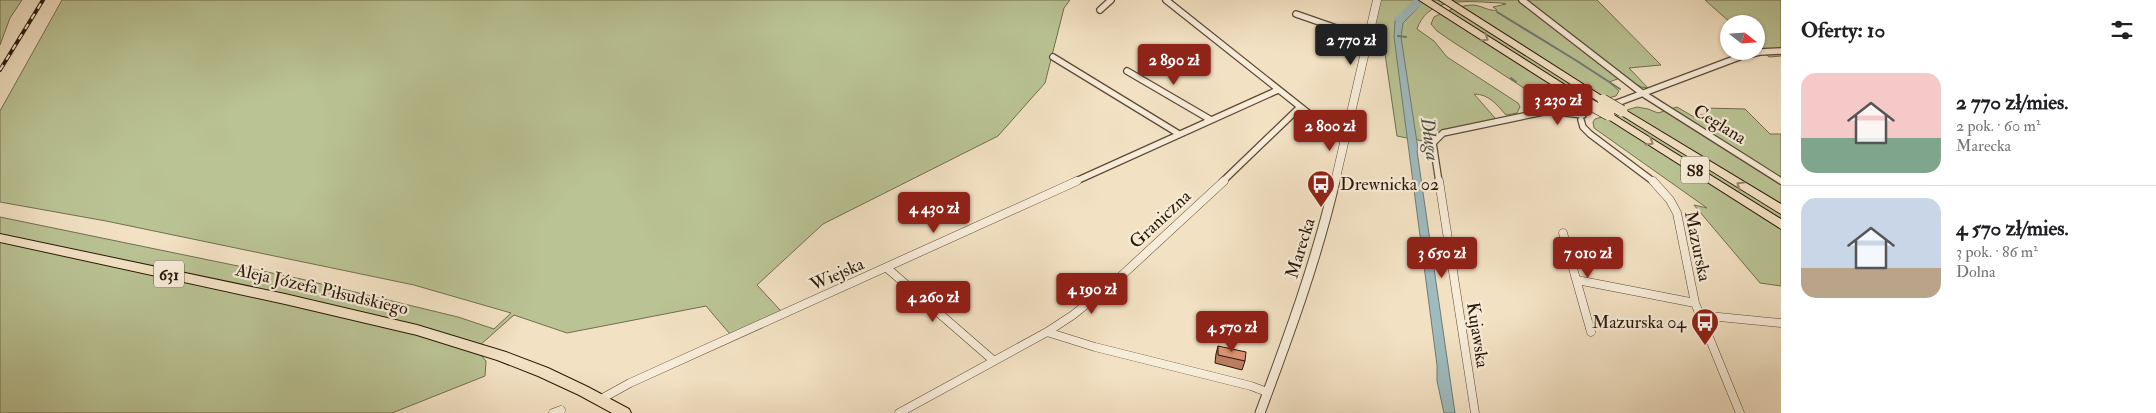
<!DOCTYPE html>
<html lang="pl">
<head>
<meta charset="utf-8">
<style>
	body { margin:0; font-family:"IM FELL Double Pica",serif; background:#f2f2f2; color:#202124; height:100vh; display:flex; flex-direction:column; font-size:19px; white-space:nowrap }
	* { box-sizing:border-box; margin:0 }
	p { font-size:16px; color:#757577 }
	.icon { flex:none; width:28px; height:28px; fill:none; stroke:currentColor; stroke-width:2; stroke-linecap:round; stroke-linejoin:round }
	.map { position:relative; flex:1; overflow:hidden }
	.drawer { display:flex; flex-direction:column; background:#fff; width:375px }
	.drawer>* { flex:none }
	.needle { width:32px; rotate:107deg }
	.buttons { position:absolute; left:1720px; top:15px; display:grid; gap:10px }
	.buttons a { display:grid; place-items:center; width:45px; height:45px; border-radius:50%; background:#fff; box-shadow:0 1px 4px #0004; font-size:25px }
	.price { position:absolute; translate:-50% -42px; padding:0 11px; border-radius:5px; background:#8f2418; color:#fff; font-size:16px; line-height:32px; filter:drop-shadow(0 1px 2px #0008) }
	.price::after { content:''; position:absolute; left:50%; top:30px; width:15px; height:11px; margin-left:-8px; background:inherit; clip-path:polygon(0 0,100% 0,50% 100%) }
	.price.on { background:#222; color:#fff }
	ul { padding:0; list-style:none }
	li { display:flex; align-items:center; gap:15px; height:125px; padding:0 20px }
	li+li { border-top:1px solid #e0e0e0 }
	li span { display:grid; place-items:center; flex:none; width:140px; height:100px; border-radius:15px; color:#555 }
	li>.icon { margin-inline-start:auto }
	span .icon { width:60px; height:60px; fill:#fffc; stroke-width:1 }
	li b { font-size:21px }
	h2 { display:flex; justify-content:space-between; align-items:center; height:60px; padding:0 20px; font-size:21px }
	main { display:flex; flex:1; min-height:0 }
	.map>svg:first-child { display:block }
	.green { fill:#bac394; stroke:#726e4e }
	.water { fill:#9fbbbe; stroke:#707a75 }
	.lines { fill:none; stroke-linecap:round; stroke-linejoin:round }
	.stream { stroke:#707a75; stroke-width:2 }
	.river { fill:#9fbbbe; fill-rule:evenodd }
	.minor-far1-casing { stroke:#5c4a36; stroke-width:8 }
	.minor-casing { stroke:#5c4a36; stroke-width:9 }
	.tertiary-far1-casing { stroke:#5c4a36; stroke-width:9 }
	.tertiary-casing { stroke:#5c4a36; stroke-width:11 }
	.primary-casing { stroke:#2a1807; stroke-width:2 }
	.motorway-casing { stroke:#2a1807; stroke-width:2 }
	.minor-far1 { stroke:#f7ecd8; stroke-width:5.5 }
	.minor { stroke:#f7ecd8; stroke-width:8 }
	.tertiary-far1 { stroke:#f7ecd8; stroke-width:8 }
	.tertiary { stroke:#f7ecd8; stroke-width:9 }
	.primary { fill:#f2e1c3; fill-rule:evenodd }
	.motorway { fill:#f2e1c3; fill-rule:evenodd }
	.rail-casing { stroke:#2a1807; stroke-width:4 }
	.rail { stroke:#f7ecd8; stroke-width:2; stroke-dasharray:6; stroke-linecap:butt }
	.motorway-bridge-casing { stroke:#2a1807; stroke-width:12; stroke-linecap:butt }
	.motorway-bridge { stroke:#f2e1c3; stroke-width:11 }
	.wall { fill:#bb7d61; stroke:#2a1807 }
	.building { fill:#da9171; stroke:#2a1807 }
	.oneway { stroke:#98876e }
	.labels { text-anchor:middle; stroke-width:4.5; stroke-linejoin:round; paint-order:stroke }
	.shield { fill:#f7ecd8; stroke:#685846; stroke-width:1 }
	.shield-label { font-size:16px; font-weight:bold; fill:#2a1807 }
	.street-label { font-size:18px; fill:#2a1807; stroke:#f7ecd8 }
	.poi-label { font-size:18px; fill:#2a1807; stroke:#f7ecd8; text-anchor:start }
	.water-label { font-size:19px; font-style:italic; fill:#535147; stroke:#f7ecd8 }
</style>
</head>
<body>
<main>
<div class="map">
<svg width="1781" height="413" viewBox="0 0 1781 413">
	<rect width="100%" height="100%" fill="#f2e1c3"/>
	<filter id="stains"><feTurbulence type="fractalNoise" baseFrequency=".004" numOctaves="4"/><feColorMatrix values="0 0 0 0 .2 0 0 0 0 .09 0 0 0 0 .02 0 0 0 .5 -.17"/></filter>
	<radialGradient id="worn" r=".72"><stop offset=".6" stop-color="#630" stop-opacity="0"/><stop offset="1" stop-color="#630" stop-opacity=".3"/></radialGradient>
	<path class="green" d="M0 0H22L10 18 0 45Z
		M62 0H1070L1064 8 1045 83 998 136 823 224 757 285 781 311 730 334 706 306 567 333 514 315 479 346 481 355 486 361 485 376 392 413H0V217L301 279 458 317 494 329 511 313 414 285 106 221 0 202V111Z
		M1377 0H1597L1661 65 1629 68 1648 88 1641 87 1623 77 1609 82 1619 91 1616 96 1566 109 1553 107 1453 42 1437 31 1431 24 1434 17C1446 11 1460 5 1474 5 1482 6 1491 12 1497 10L1493 7 1506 4C1499 2 1490 3 1483 2 1457 1 1427 0 1417 29L1434 41 1447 57 1518 103 1520 107 1517 113 1506 115C1497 105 1489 94 1474 94L1495 118 1493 122 1443 133 1433 143 1397 136 1384 47 1367 45Z
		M1705 0H1781V56L1769 57 1756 45V24H1732Z
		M1637 107 1648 109 1658 113 1677 107 1694 117 1708 113 1704 108 1745 109 1770 134H1781V286L1760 283 1694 205 1707 208 1594 128 1593 122 1595 119Z"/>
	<path class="water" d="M1413 3 1419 7 1403 23 1401 37 1418 149 1417 151 1455 413H1444L1437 381V365L1394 37 1395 21Z"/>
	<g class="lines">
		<path class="stream" d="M1497 12 1577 61
			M1398 36 1406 37
			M1577 61 1620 89
			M1511 78 1516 82"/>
		<path class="river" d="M1414 0H1427L1404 21H1396L1394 19 1396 17Z"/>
		<g class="minor-far1-casing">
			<path id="minor-far1" d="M1166 0 1322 124 1345 137
				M1522 0 1642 93 1781 181
				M1100 10 1111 0
				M1296 14 1368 39
				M1053 57 1179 134
				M1127 71 1211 120
				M1609 106 1742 56 1760 52 1781 51
				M1581 120 1583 127 1590 134 1654 182
				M1074 182 1278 90
				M1222 182 1300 107
				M1439 182 1433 143 1443 133 1548 111 1583 115"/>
		</g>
		<g class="minor-casing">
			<path id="minor" d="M1439 181 1475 413
				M1653 181 1670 200 1677 213 1695 303 1740 413
				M1563 233 1591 332
				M887 268 994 361
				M1577 280 1695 303
				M1699 315 1781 323
				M1047 332 1095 347 1251 386 1267 392
				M601 399 630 383 1077 181
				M553 413 561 410
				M899 413 1047 332 1073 315 1119 278 1224 181"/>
		</g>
		<g class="tertiary-far1-casing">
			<path id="tertiary-far1" d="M1335 182 1377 0"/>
		</g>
		<g class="tertiary-casing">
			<path id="tertiary" d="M1260 413C1289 335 1316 262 1335 181"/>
		</g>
		<g class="primary-casing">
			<path id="primary" d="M0 234 285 294 417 325 506 352 548 368 588 387 629 409 631 413H612L579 395 538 376 497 360 417 335 285 304 0 242Z"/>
		</g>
		<g class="motorway-casing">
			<path id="motorway" d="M1419 0H1431L1595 104 1593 106H1585Z
				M1439 0H1451L1608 100 1607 102H1599Z
				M1622 108 1781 204V214L1618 113 1616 111 1618 109Z
				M1609 112 1781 219V229L1605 117 1603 115Z"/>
		</g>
		<use href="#minor-far1" class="minor-far1"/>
		<use href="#minor" class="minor"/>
		<use href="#tertiary-far1" class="tertiary-far1"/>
		<use href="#tertiary" class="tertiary"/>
		<use href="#primary" class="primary"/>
		<use href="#motorway" class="motorway"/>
		<g class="rail-casing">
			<path id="rail" d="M0 70 43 0"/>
		</g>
		<use href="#rail" class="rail"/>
		<g class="motorway-bridge-casing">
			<path id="motorway-bridge" d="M1603 100 1622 111
				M1589 104 1609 115"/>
		</g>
		<use href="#motorway-bridge" class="motorway-bridge"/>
	</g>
	<path class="wall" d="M1218 346 1245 361 1242 370 1215 363 1216 354Z"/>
	<path class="building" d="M1218 346 1246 352 1245 361 1218 355Z"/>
	<defs><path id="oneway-chevron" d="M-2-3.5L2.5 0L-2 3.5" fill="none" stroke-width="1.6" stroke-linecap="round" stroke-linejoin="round" transform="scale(1.25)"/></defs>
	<g class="oneway">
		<use href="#oneway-chevron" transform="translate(1485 38) rotate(32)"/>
		<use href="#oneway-chevron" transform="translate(1650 142) rotate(32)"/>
		<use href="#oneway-chevron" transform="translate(1740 185) rotate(-148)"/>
	</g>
	<defs>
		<g id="bus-pin" transform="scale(1.4375)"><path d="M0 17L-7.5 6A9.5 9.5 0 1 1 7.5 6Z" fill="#8f2418" stroke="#f7ecd8"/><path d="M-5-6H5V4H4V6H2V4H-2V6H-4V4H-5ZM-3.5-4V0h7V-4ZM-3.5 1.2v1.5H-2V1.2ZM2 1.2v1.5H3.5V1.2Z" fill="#fff"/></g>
	</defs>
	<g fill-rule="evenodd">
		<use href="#bus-pin" x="1321" y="184"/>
		<use href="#bus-pin" x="1705" y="322"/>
	</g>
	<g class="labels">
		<g class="shield">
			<rect x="1681" y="156.5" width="28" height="27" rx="4"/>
			<rect x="154" y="260.5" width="30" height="27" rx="4"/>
		</g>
		<g class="shield-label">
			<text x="1695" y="176">S8</text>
			<text x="169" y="280">631</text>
		</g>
		<g class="street-label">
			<text transform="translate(1720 124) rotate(32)" y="6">Ceglana</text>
			<text transform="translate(1160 219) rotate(-43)" y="6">Graniczna</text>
			<text transform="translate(1698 246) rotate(78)" y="6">Mazurska</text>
			<text transform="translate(1300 248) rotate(-73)" y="6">Marecka</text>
			<text transform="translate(837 274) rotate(-24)" y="6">Wiejska</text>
			<text transform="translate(322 289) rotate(13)" y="6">Aleja Józefa Piłsudskiego</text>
			<text transform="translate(1478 335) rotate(81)" y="6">Kujawska</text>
		</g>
		<g class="poi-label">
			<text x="1340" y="190">Drewnicka 02</text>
			<text x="1686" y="328" text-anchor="end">Mazurska 04</text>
		</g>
		<g class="water-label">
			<text transform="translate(1431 139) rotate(82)" y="7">Długa</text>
		</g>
	</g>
	<rect width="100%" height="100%" filter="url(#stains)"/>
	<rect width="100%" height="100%" fill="url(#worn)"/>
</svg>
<div class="buttons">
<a><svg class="needle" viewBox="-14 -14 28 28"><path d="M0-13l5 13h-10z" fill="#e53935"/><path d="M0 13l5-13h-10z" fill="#757577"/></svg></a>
</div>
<b class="price on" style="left:1351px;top:66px">2 770 zł</b>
<b class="price" style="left:1174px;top:86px">2 890 zł</b>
<b class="price" style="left:1558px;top:126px">3 230 zł</b>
<b class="price" style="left:1330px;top:152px">2 800 zł</b>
<b class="price" style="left:934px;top:234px">4 430 zł</b>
<b class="price" style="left:1442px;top:279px">3 650 zł</b>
<b class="price" style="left:1588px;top:279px">7 010 zł</b>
<b class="price" style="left:1092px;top:315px">4 190 zł</b>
<b class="price" style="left:933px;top:323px">4 260 zł</b>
<b class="price" style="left:1232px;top:353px">4 570 zł</b>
</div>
<section class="drawer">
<h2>Oferty: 10<svg class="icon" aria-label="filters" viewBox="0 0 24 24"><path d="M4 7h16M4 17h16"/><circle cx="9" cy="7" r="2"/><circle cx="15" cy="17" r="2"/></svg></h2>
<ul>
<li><span style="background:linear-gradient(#f6c9c9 65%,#7fa58c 0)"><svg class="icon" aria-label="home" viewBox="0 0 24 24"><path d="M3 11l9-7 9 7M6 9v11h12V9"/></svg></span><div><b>2 770 zł/mies.</b><p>2 pok. · 60 m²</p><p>Marecka</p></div></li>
<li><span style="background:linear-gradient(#c9d6e8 70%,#b9a48a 0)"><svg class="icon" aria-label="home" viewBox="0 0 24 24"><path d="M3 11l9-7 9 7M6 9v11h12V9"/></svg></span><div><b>4 570 zł/mies.</b><p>3 pok. · 86 m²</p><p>Dolna</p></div></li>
</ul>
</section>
</main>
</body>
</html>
